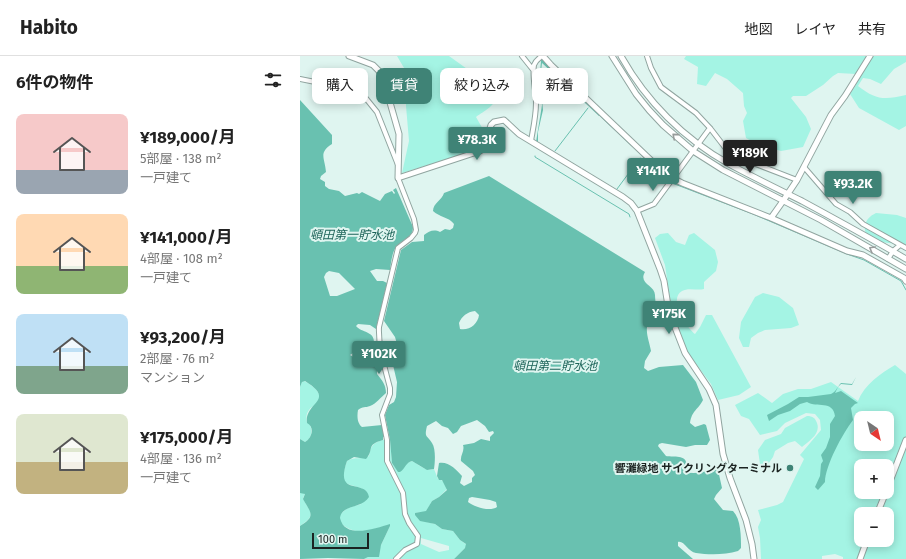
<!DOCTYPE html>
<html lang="ja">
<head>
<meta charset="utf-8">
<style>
	body { margin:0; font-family:"Fira Sans","Noto Sans JP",sans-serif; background:#f2f2f2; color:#222; height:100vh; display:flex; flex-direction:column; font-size:15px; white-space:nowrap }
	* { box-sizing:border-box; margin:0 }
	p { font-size:13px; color:#767676 }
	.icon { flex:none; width:22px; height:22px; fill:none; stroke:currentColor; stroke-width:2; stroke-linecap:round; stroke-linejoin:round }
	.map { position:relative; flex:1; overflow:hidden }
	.panel { display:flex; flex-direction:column; background:#fff; width:300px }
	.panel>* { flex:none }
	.banner { position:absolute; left:12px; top:12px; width:380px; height:36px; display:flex; gap:8px }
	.needle { width:26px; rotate:145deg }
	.tools { position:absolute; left:554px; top:355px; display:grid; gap:8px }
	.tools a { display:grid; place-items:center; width:40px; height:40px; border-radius:8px; background:#fff; box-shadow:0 2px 10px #0003; font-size:20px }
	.scale { position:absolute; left:12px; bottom:10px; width:57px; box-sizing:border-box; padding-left:4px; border:2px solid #1b2321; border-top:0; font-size:11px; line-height:14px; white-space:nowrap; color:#1b2321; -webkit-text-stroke:3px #dff5f0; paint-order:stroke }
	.price { position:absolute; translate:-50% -34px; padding:0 9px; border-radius:4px; background:#3f8376; color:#fff; font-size:13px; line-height:26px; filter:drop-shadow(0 1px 2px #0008) }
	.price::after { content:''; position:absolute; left:50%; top:24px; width:12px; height:9px; margin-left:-6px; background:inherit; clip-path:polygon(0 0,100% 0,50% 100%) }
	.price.selected { background:#222; color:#fff }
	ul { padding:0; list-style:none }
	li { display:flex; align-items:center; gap:12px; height:100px; padding:0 16px }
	li span { display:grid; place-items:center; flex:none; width:112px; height:80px; border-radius:8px; color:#555 }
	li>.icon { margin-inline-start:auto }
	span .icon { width:48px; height:48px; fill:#fffc; stroke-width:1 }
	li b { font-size:17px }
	h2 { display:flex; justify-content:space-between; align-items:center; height:48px; padding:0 16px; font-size:17px }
	.pill { padding:0 14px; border-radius:8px; background:#fff; box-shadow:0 2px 10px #0003; font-size:14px; line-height:36px }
	.pill.selected { background:#3f8376; color:#fff }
	header { display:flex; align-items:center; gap:24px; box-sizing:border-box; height:56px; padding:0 20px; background:#fff; border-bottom:1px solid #e0e0e0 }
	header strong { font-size:19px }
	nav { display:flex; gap:22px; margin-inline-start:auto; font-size:14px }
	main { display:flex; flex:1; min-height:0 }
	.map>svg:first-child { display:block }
	.green { fill:#a4f4e4; fill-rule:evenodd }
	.water { fill:#69c1b0; fill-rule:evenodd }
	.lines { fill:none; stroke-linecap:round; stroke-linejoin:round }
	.stream { stroke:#69c1b0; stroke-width:1 }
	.minor-casing { stroke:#91a5a0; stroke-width:6 }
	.tertiary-casing { stroke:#91a5a0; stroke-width:7 }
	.minor { stroke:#fff; stroke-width:4 }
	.tertiary { stroke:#fff; stroke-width:5 }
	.oneway { stroke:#989c9b }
	.poi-dot { fill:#3f8376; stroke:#dff5f0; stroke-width:1.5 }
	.labels { text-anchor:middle; stroke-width:4; stroke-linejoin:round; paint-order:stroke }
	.poi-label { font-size:11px; font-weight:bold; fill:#1b2321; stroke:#dff5f0; text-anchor:end }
	.water-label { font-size:12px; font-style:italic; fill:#1d6459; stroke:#dff5f0 }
</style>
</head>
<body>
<header>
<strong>Habito</strong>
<nav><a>地図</a><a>レイヤ</a><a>共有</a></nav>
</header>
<main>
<section class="panel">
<h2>6件の物件<svg class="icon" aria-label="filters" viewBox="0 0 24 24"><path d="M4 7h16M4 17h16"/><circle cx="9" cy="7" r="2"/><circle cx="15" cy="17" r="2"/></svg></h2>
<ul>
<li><span style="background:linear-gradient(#f6c9c9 70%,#9aa5b1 0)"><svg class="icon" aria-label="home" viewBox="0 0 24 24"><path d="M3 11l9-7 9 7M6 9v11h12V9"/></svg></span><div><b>¥189,000/月</b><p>5部屋 · 138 m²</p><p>一戸建て</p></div></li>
<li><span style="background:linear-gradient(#ffd9b3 65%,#8fb573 0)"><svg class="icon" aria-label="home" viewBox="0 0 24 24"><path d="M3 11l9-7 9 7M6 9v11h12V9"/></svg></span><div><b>¥141,000/月</b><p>4部屋 · 108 m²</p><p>一戸建て</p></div></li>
<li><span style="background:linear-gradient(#bfe0f5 65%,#7fa58c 0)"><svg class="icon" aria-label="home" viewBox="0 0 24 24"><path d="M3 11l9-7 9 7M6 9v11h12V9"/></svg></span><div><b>¥93,200/月</b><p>2部屋 · 76 m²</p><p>マンション</p></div></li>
<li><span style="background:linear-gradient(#dfe7d0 60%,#c2b280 0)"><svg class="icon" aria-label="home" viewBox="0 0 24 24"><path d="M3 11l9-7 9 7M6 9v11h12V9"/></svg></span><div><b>¥175,000/月</b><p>4部屋 · 136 m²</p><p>一戸建て</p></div></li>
</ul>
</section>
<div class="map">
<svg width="606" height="503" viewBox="0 0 606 503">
	<rect width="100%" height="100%" fill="#dff5f0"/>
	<path class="green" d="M97 0H149L191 30 197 38C197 49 184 55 176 61L184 75 183 90 180 93 102 117 109 85 106 50V28L107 21V17Z
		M386 0H606V6L594 13 581 28 570 23 563 22 558 30C576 44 584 44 606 39V70L599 74 559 52 550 38 556 29V18L538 17 533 20 523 29 506 40H493L491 42 506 61 511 73 503 91 481 95 457 88 446 82 443 65 447 57 444 50 443 37 427 23 415 17 406 30 397 28 398 11 384 3Z
		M576 157 597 159 606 162V189C595 187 562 188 565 171 566 163 570 160 576 157Z
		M368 177 376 186 385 189 389 179 394 177 415 194 418 206 416 215 404 226V233C397 235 389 231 382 235 368 243 386 271 395 278L400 271 406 259H412L451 331 439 339 418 344 411 328 388 297 381 284 372 256 365 209 355 182 360 178Z
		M463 237 479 241 493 252 499 269 491 272 465 274 458 277 451 282 449 291H443L439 282 441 266 455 241Z
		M595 309 606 318V503H543V501L535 498 522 500V503H461L460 482 458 471 461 464 458 454 477 449 483 446 504 403 500 399 521 374 520 364 515 358 506 357 485 367 477 375 460 379 449 363 441 360 435 349 458 337 472 347 483 338 498 333H511L531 326 558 345C564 329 581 317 595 309ZM561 362H587V388H561ZM561 410H587V436H561ZM561 458H587V484H561Z
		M4 325C12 329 25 338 17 347 14 350 11 351 9 354 6 358 6 362 7 367H9C13 374 12 382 5 386L0 383V331L2 326Z
		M507 360C513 360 515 362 517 367 521 378 509 385 502 391L495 385 488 387 475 395 473 401 466 411 460 408 458 394 465 384 481 378 485 372Z
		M83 384H90L92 407 95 411 112 405C120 409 125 416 134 413L138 423C144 424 145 428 147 433L139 441 132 445 126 456 115 457 123 465 135 468 142 473 153 475 160 484 167 489 165 492 154 503H64L68 501H76L81 489 90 470V469C79 471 68 477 56 475 48 474 31 464 44 455 48 451 56 450 61 448L66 435C49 425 37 434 47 405 55 400 62 404 69 400 71 389 73 387 83 384ZM121 482 149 490V494L139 496 121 488Z
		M2 436 5 438 3 442C8 455 19 458 0 470V437Z"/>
	<path class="water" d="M237 0H241L245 6 300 59 299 60 242 7 240 24 243 54 238 76V86H236L242 49 239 28 241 5Z
		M0 44 32 79V88C18 97 25 102 26 116L21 120 20 123 25 126V130L29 133 39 135 45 140 57 137 59 138 62 136 80 145 85 138 92 135 94 138 95 137 93 134 96 132 113 171C113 182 103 183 97 190 92 195 91 207 90 214L76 213 70 215 77 225H83L87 227 76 273 70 269 58 268 56 270C62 277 74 275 74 286L62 298 53 297 50 299C61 307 80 292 77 318 82 324 86 329 86 337 81 341 76 348 70 350 65 352 63 350 58 354 57 360 57 367 62 371L82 369 84 381H83V384C65 389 75 393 66 403L54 401 47 405C34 442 66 422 69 441 62 453 42 448 40 462 45 484 76 472 90 468V470L81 489 79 501H68L64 503 28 502 0 503V470C17 460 10 456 3 443L5 438 0 437V383L5 386C12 382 15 371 7 367 4 346 37 345 5 325L2 326 0 331ZM29 215 39 217 55 233 37 240H30L24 221 26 217Z
		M189 120 345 216C338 228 355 229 355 239 355 244 357 253 355 257 353 262 348 265 347 271 346 279 350 288 351 295L345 305 344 312 348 315 359 311 383 309 396 326 403 344C398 354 392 354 390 367L395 371 404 368 406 369 410 384 407 389H395L386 391 362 387 359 388 358 390 366 400C371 401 385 399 386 406 386 410 385 412 386 416 395 419 406 415 416 413L418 414 422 432 416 439 414 443 423 454 433 455C441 463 441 481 441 492L438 495C425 499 409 499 396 497 388 496 384 484 378 486V490L393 503H154L165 492 166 488 160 484 153 475 142 473 135 468 120 465 115 459V457L126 455 132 445 139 441 147 434 142 424H139L137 420 139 407C148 405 157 414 162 420L160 427 164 430 172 426V422L175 419 173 415 161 405C160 399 165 395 163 389L174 387 181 383 190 385V381L194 377 193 375 189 376 185 370 177 364 161 370 157 376 153 378 148 372 142 370 136 365 127 370C124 382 127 379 132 387 136 393 135 406 134 413L127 414 112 405C106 406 105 413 100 416H98L92 407 90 384 85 359 89 349 94 346 96 341 97 326 93 309 97 288 95 281 84 265 101 194 112 186 124 185V179C129 175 134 173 140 176L145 173 150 174 153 172 154 168C149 161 139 161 133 155 133 147 142 144 144 137ZM175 255 179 259C178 268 169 275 160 273L159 267C162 260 167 256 175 255ZM172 441 190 444 196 446 197 451C190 456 174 451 168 446L169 442Z
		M556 321 552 329 541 328 538 331 535 337 541 335 558 347 555 348 551 352 553 364C543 377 525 410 525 426L518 434 515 431 520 420 521 408 523 405 521 399 526 392 530 381V368L535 360C533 344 517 352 507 346L500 348 490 355 478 359 469 365 467 359 488 348 499 341H508L531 338C536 336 537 331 541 327L552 328Z"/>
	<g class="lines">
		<path class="stream" d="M299 59 367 123
			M255 95 288 52
			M235 100V101L329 158 330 161
			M372 127 453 158 547 198 564 204 601 225 606 234
			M317 133 340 102"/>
		<g class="minor-casing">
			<path id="minor" d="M222 0 234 15
				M347 0 351 12 361 31 396 57 410 72 430 98 497 124
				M0 23 50 33 64 40 77 56 98 109
				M231 85C233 73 236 60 236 47 236 35 232 21 234 9 236 4 238 3 242 0
				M504 111 536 148 550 156 563 168 606 192
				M337 155 354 148 410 72
				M588 203 593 195 600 189
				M96 503 105 494 117 488 118 480 109 467 105 458 103 437 87 405V384L82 359 90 338V332C85 312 78 291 79 271L98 192 111 182 115 177 116 174 114 163 98 122"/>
		</g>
		<g class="tertiary-casing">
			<path id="tertiary" d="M49 0 73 9 79 15 85 29 99 78 98 122 180 95 184 91 191 69 194 66 204 64 219 78 323 141 331 147 337 155 360 213 364 225 369 256 385 297 409 333 416 349 423 398 430 422 446 464 452 488 454 503
				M243 0 251 9 357 110 372 122 382 127 471 162 547 195 563 199 604 222 606 225
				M312 0 336 38 349 54 363 69 393 95 423 114 521 164 606 213
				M321 0C346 45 384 83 429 108 453 121 478 133 502 145 537 164 572 183 606 203
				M471 162 483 145 497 124 531 59 545 40 570 0
				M587 433 606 384
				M577 458 586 436
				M560 503 567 484"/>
		</g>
		<use href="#minor" class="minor"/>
		<use href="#tertiary" class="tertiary"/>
	</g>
	<defs><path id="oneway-chevron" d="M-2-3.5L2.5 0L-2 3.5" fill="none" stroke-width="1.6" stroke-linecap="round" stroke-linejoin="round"/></defs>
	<g class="oneway">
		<use href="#oneway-chevron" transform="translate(375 80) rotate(-139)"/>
		<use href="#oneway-chevron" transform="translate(572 193) rotate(-150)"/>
	</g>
	<circle class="poi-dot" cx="490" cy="412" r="4"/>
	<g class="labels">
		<g class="poi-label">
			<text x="482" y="416">響灘緑地 サイクリングターミナル</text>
		</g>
		<g class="water-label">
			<text x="52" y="183">頓田第一貯水池</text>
			<text x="255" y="314">頓田第二貯水池</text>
		</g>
	</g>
</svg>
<div class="tools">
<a><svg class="needle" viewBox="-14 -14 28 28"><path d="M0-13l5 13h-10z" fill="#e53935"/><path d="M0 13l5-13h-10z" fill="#767676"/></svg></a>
<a>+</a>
<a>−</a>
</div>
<div class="scale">100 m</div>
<b class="price" style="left:177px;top:105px">¥78.3K</b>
<b class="price selected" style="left:450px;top:118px">¥189K</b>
<b class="price" style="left:353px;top:136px">¥141K</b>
<b class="price" style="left:553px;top:149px">¥93.2K</b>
<b class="price" style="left:369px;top:279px">¥175K</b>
<b class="price" style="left:79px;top:319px">¥102K</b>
<div class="banner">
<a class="pill">購入</a>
<a class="pill selected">賃貸</a>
<a class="pill">絞り込み</a>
<a class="pill">新着</a>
</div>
</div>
</main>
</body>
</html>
